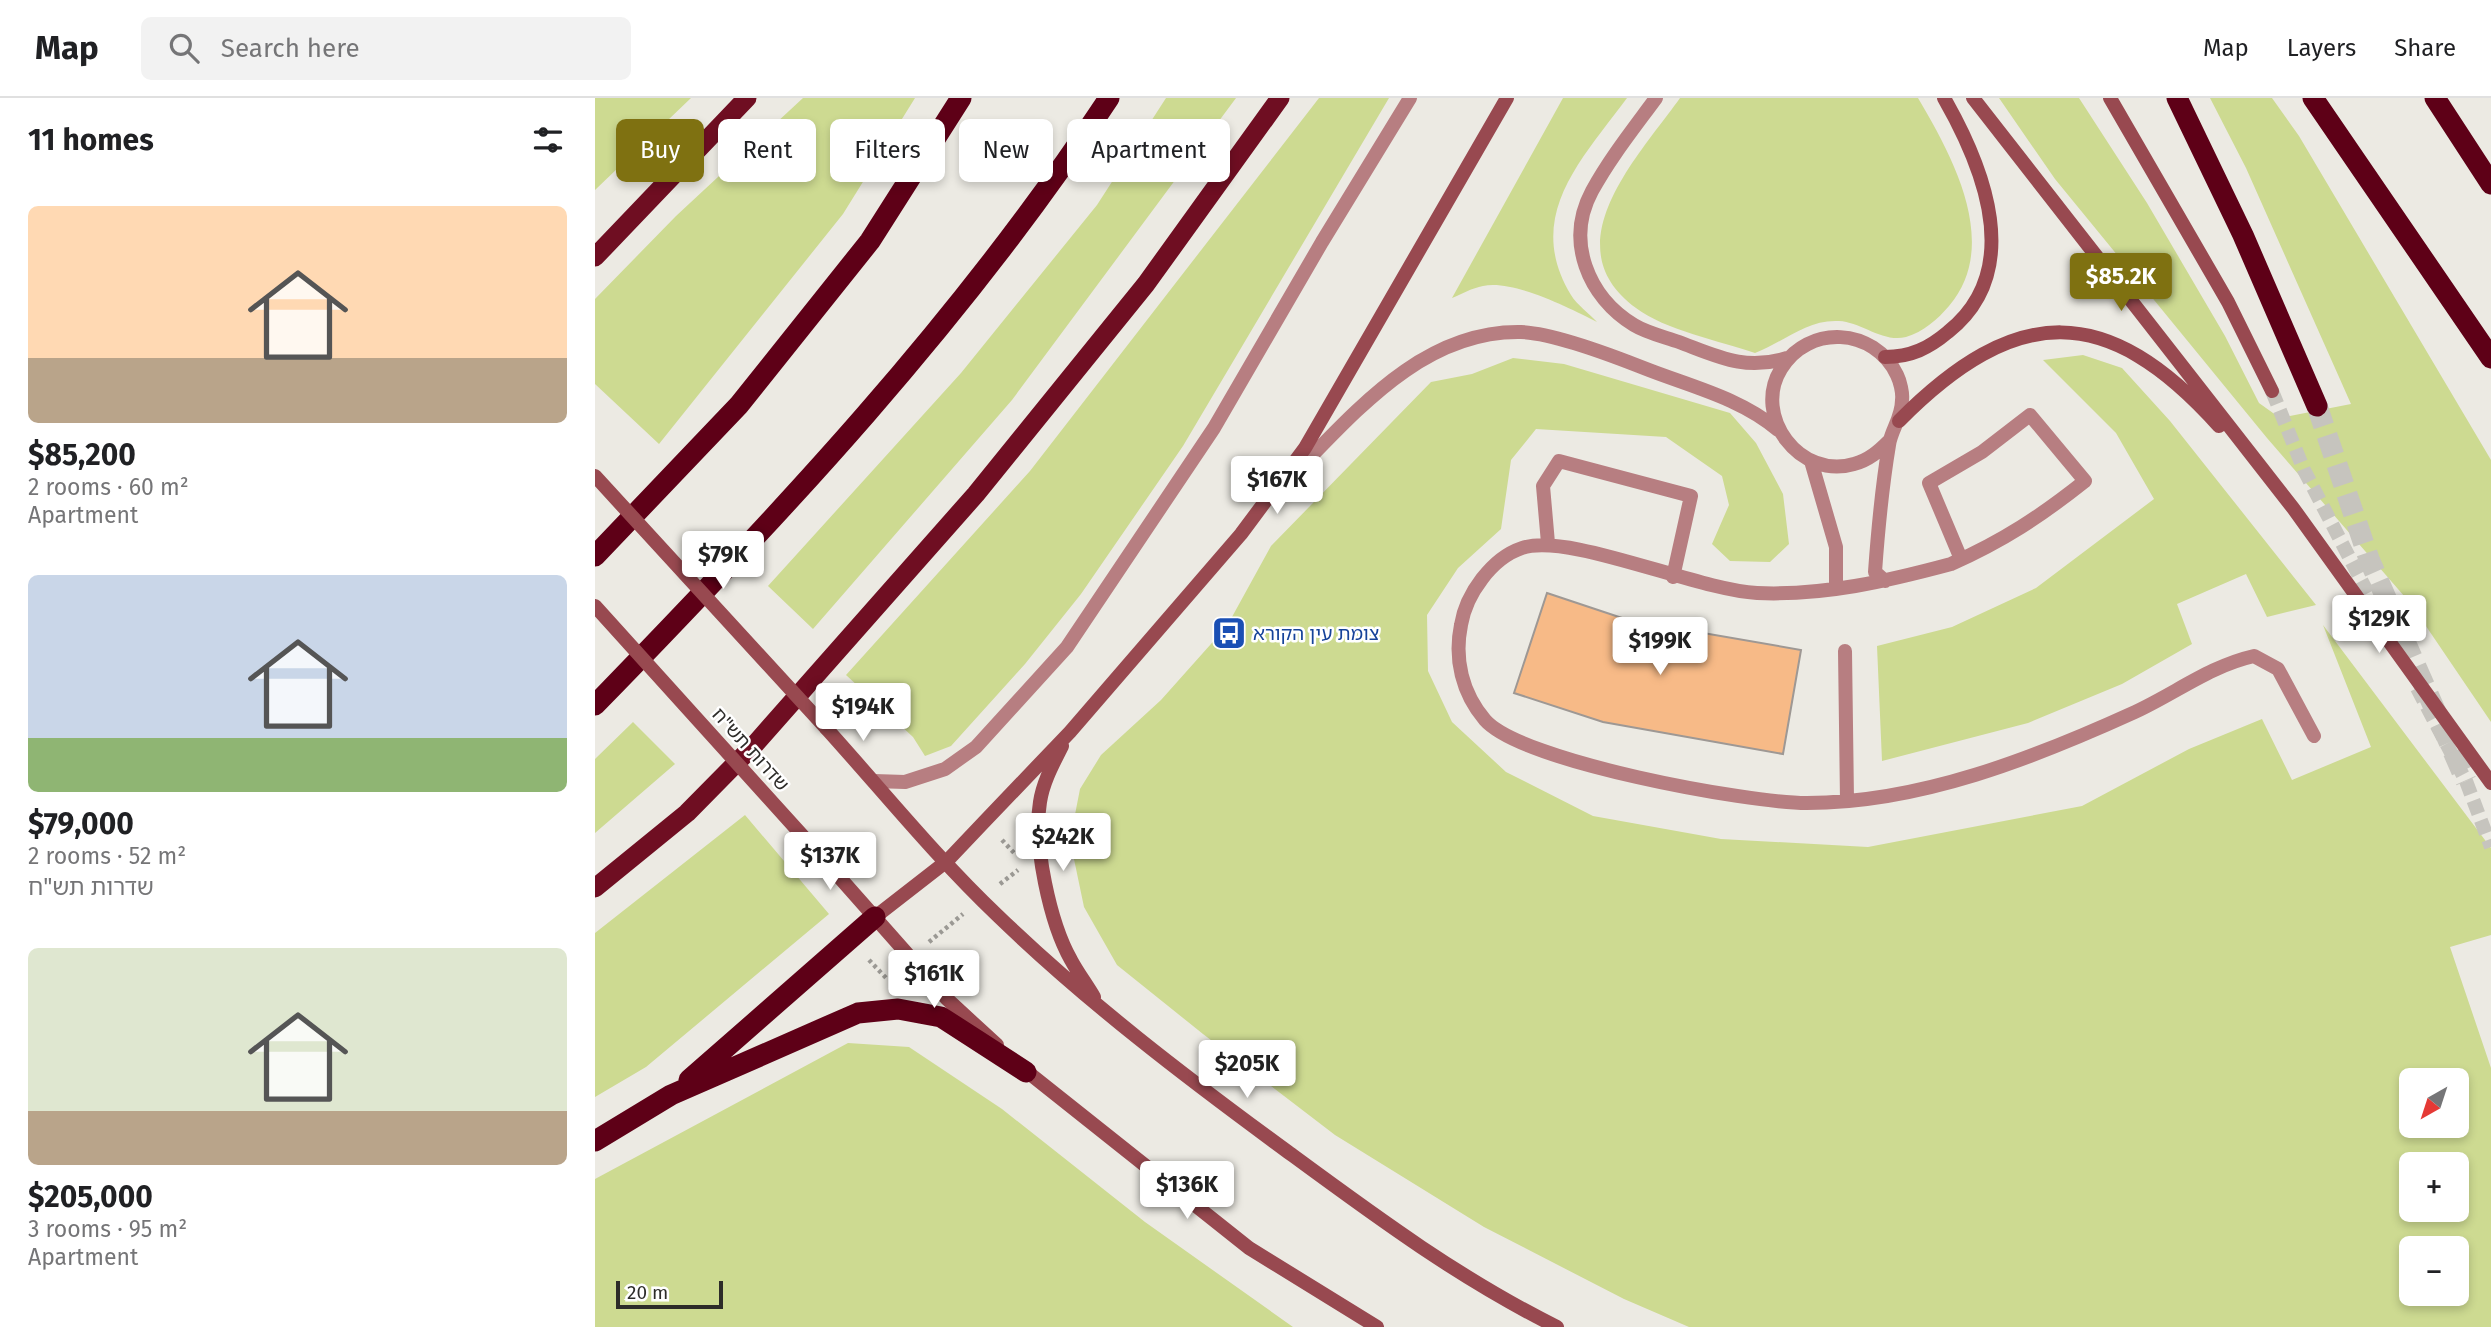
<!DOCTYPE html>
<html lang="en">
<head>
<meta charset="utf-8">
<style>
	body { margin:0; font-family:"Fira Sans","Noto Sans Hebrew",sans-serif; background:#f2f2f2; color:#202124; height:100vh; display:flex; flex-direction:column; font-size:26px; white-space:nowrap }
	* { box-sizing:border-box; margin:0 }
	p { font-size:23px; color:#757577 }
	.icon { flex:none; width:38px; height:38px; fill:none; stroke:currentColor; stroke-width:2; stroke-linecap:round; stroke-linejoin:round }
	.map { position:relative; flex:1; overflow:hidden }
	.details { display:flex; flex-direction:column; background:#fff; width:595px }
	.details>* { flex:none }
	.top-card { position:absolute; left:21px; top:21px; width:665px; height:63px; display:flex; gap:14px }
	.needle { width:46px; rotate:219deg }
	.controls { position:absolute; left:1804px; top:970px; display:grid; gap:14px }
	.controls a { display:grid; place-items:center; width:70px; height:70px; border-radius:10px; background:#fff; box-shadow:0 4px 10px #0003; font-size:35px }
	.scale { position:absolute; left:21px; bottom:18px; width:107px; box-sizing:border-box; padding-left:7px; border:4px solid #2d2c29; border-top:0; font-size:19px; line-height:24px; white-space:nowrap; color:#2d2c29; -webkit-text-stroke:5px #fff; paint-order:stroke }
	.price { position:absolute; translate:-50% -60px; padding:0 16px; border-radius:7px; background:#fff; color:#222; font-size:23px; line-height:46px; filter:drop-shadow(0 2px 4px #0008) }
	.price::after { content:''; position:absolute; left:50%; top:42px; width:21px; height:16px; margin-left:-10px; background:inherit; clip-path:polygon(0 0,100% 0,50% 100%) }
	.price.on { background:#7f7111; color:#fff }
	ul { padding:0; list-style:none }
	li { display:grid; align-content:center; gap:14px; height:371px; padding:0 28px }
	li span { display:grid; place-items:center; height:217px; border-radius:10px; color:#555 }
	li>.icon { margin-inline-start:auto }
	span .icon { width:126px; height:126px; fill:#fffc; stroke-width:1 }
	li b { font-size:30px }
	h2 { display:flex; justify-content:space-between; align-items:center; height:84px; padding:0 28px; font-size:30px }
	.tag { padding:0 24px; border-radius:10px; background:#fff; box-shadow:0 4px 10px #0003; font-size:24px; line-height:63px }
	.tag.on { background:#7f7111; color:#fff }
	header { display:flex; align-items:center; gap:42px; box-sizing:border-box; height:98px; padding:0 35px; background:#fff; border-bottom:2px solid #e0e0e0 }
	header strong { font-size:33px }
	nav { display:flex; gap:38px; margin-inline-start:auto; font-size:24px }
	.search { width:490px; height:63px; background:#f2f2f2; display:flex; align-items:center; gap:18px; box-sizing:border-box; padding:0 24px; border-radius:10px; color:#757577; font-size:26px }
	main { display:flex; flex:1; min-height:0 }
	.map>svg:first-child { display:block }
	.green { fill:#cdda91; fill-rule:evenodd }
	.building { fill:#f7ba87; stroke:#9e9894; stroke-width:2 }
	.lines { fill:none; stroke-linecap:round; stroke-linejoin:round }
	.secondary-tunnel { stroke:#c6c4be; stroke-width:14; stroke-dasharray:14 7; stroke-linecap:butt }
	.motorway-tunnel { stroke:#c6c4be; stroke-width:21; stroke-dasharray:21 10; stroke-linecap:butt }
	.path { stroke:#9b9994; stroke-width:4.5; stroke-dasharray:3.5 3.5; stroke-linecap:butt }
	.service { stroke:#b77e81; stroke-width:14 }
	.secondary { stroke:#984950; stroke-width:14 }
	.trunk { stroke:#6f0e22; stroke-width:19 }
	.motorway { stroke:#5e0017; stroke-width:21 }
	.secondary-bridge { stroke:#984950; stroke-width:14 }
	.labels { text-anchor:middle; stroke-width:5; stroke-linejoin:round; paint-order:stroke }
	.transit-label { font-size:19px; fill:#164399; stroke:#fff; text-anchor:start }
	.street-label { font-size:19px; fill:#2d2c29; stroke:#fff }
</style>
</head>
<body>
<header>
<strong>Map</strong>
<div class="search"><svg class="icon" aria-label="search" viewBox="0 0 24 24"><circle cx="10" cy="10" r="6"/><path d="M15 15l6 6"/></svg>Search here</div>
<nav><a>Map</a><a>Layers</a><a>Share</a></nav>
</header>
<main>
<section class="details">
<h2>11 homes<svg class="icon" aria-label="filters" viewBox="0 0 24 24"><path d="M4 7h16M4 17h16"/><circle cx="9" cy="7" r="2"/><circle cx="15" cy="17" r="2"/></svg></h2>
<ul>
<li><span style="background:linear-gradient(#ffd9b3 70%,#b9a48a 0)"><svg class="icon" aria-label="home" viewBox="0 0 24 24"><path d="M3 11l9-7 9 7M6 9v11h12V9"/></svg></span><div><b>$85,200</b><p>2 rooms · 60 m²</p><p>Apartment</p></div></li>
<li><span style="background:linear-gradient(#c9d6e8 75%,#8fb573 0)"><svg class="icon" aria-label="home" viewBox="0 0 24 24"><path d="M3 11l9-7 9 7M6 9v11h12V9"/></svg></span><div><b>$79,000</b><p>2 rooms · 52 m²</p><p>שדרות תש&quot;ח</p></div></li>
<li><span style="background:linear-gradient(#dfe7d0 75%,#b9a48a 0)"><svg class="icon" aria-label="home" viewBox="0 0 24 24"><path d="M3 11l9-7 9 7M6 9v11h12V9"/></svg></span><div><b>$205,000</b><p>3 rooms · 95 m²</p><p>Apartment</p></div></li>
</ul>
</section>
<div class="map">
<svg width="1896" height="1229" viewBox="0 0 1896 1229">
	<rect width="100%" height="100%" fill="#eceae3"/>
	<path class="green" d="M0 0H96L0 92Z
		M208 0H320L248 116 64 346 0 286V201L81 118Z
		M571 0H641L417 302 218 531 173 488 366 275 502 107Z
		M724 0H794L588 348 486 496 430 566 356 648 330 658 318 639 251 577 435 373Z
		M968 0H1032C988 60 928 118 976 197 982 207 994 215 1002 224 975 210 917 181 888 188 877 190 867 196 857 200Z
		M1085 0H1323C1358 59 1406 147 1354 208 1343 221 1328 234 1311 239 1288 245 1266 224 1244 223 1212 221 1189 244 1160 255 1125 243 1070 232 1041 210 956 148 1043 59 1085 0Z
		M1404 0H1484L1552 105 1630 238 1664 305 1685 320 1756 306 1651 70 1615 0H1677L1704 38 1896 362V624L1816 506 1672 340 1460 81Z
		M1488 257 1527 270 1575 323 1721 507 1672 519 1651 476 1582 506 1597 546 1527 586 1433 625 1287 663 1282 548 1357 529 1441 490 1559 401 1521 335 1448 262Z
		M918 260 969 266 1135 315 1161 345 1188 396 1194 446 1175 464 1135 463 1117 446 1134 407 1127 378 1071 339 941 331 916 362 906 431 863 470 832 517 833 573 857 624 911 674 998 718 1126 741 1273 749 1487 708 1594 651 1667 621 1697 682 1776 649 1728 527 1896 750V837L1855 849 1896 970V1229H1094L1029 1201 889 1129 740 1037 608 936 522 867 489 809 475 742 485 691 506 657 566 602 632 528 676 448 836 284 877 276ZM1816 982H1862V1027H1816ZM1816 1066H1862V1111H1816ZM1816 1150H1862V1195H1816Z
		M38 624 80 666 0 735V661Z
		M150 717 234 816 51 969 0 999V835Z
		M253 945 314 949 407 1011 550 1124 698 1229H0V1081Z"/>
	<path class="building" d="M952 495 1033 522 1206 552 1188 656 1008 624 919 595Z"/>
	<g class="lines">
		<path class="secondary-tunnel" d="M1677 293 1709 372 1793 534
			M1822 590 1871 683 1896 749"/>
		<path class="motorway-tunnel" d="M1722 308 1774 461 1871 683"/>
		<path class="path" d="M407 742 420 756
			M405 786 423 772
			M334 844 368 816
			M274 862 293 882"/>
		<path class="service" d="M1061 0C1039 30 1015 60 997 93 970 143 993 199 1039 227 1052 235 1070 239 1084 244 1124 259 1150 273 1192 260
			M1216 363 1241 449V491
			M687 388C754 322 823 232 926 234 958 235 1024 260 1054 272 1098 289 1147 301 1183 332
			M953 445 948 388 964 363 1096 398 1078 479
			M1366 461 1334 385 1387 354 1435 317 1490 383C1446 418 1408 443 1356 466 1293 483 1228 498 1162 495 1102 492 973 434 927 450 897 460 871 496 866 527 859 561 867 595 890 622 927 664 1153 705 1212 705 1325 705 1439 660 1540 614 1581 595 1615 568 1659 558L1683 571 1719 638
			M1290 483 1280 474C1283 432 1287 389 1294 347 1296 332 1307 320 1307 302 1308 295 1305 283 1302 277 1279 229 1213 226 1186 271 1157 318 1205 382 1259 366 1274 362 1284 353 1294 343
			M1250 553 1252 702
			M279 683 310 684 350 671 381 649 472 549 619 330 727 144 815 0"/>
		<path class="secondary" d="M1378 0 1698 410 1896 685
			M1515 0 1633 204 1677 293
			M1290 259C1316 259 1334 250 1353 234 1430 173 1389 70 1349 0
			M1304 323C1421 205 1512 203 1624 328
			M231 630C287 692 341 759 402 817 492 904 592 980 693 1054 780 1118 865 1181 962 1229
			M467 648C458 666 448 684 445 704 438 746 455 825 476 862 483 875 492 887 499 899
			M215 746 352 901 402 947
			M280 819 352 763 389 724 475 634 646 436 710 350 912 0
			M425 968 654 1150 782 1229"/>
		<path class="trunk" d="M0 159 152 0
			M0 790 92 715 161 645 381 396 551 186 685 0"/>
		<path class="motorway" d="M1582 0 1648 137 1722 308
			M1718 0 1896 260
			M1840 0 1896 86
			M0 458 144 307 275 143 366 0
			M0 607C184 418 369 221 514 0
			M94 982 280 819
			M0 1043 76 997 263 915 303 911 346 919 431 974"/>
		<path class="secondary-bridge" d="M0 378 231 630
			M0 508 215 746"/>
	</g>
	<defs>
		<g id="bus-square" transform="scale(1.75)"><rect x="-9" y="-9" width="18" height="18" rx="4" fill="#1a4fb4" stroke="#fff"/><path d="M-5-6H5V4H4V6H2V4H-2V6H-4V4H-5ZM-3.5-4V0h7V-4ZM-3.5 1.2v1.5H-2V1.2ZM2 1.2v1.5H3.5V1.2Z" fill="#fff"/></g>
	</defs>
	<g fill-rule="evenodd">
		<use href="#bus-square" x="634" y="535"/>
	</g>
	<g class="labels">
		<g class="transit-label">
			<text x="658" y="542">צומת עין הקורא</text>
		</g>
		<g class="street-label">
			<text transform="translate(156 651) rotate(48)" y="7">שדרות תש"ח</text>
		</g>
	</g>
</svg>
<div class="controls">
<a><svg class="needle" viewBox="-14 -14 28 28"><path d="M0-13l5 13h-10z" fill="#e53935"/><path d="M0 13l5-13h-10z" fill="#757577"/></svg></a>
<a>+</a>
<a>−</a>
</div>
<div class="scale">20 m</div>
<b class="price on" style="left:1526px;top:215px">$85.2K</b>
<b class="price" style="left:682px;top:418px">$167K</b>
<b class="price" style="left:128px;top:493px">$79K</b>
<b class="price" style="left:1784px;top:557px">$129K</b>
<b class="price" style="left:1065px;top:579px">$199K</b>
<b class="price" style="left:268px;top:645px">$194K</b>
<b class="price" style="left:468px;top:775px">$242K</b>
<b class="price" style="left:235px;top:794px">$137K</b>
<b class="price" style="left:339px;top:912px">$161K</b>
<b class="price" style="left:652px;top:1002px">$205K</b>
<b class="price" style="left:592px;top:1123px">$136K</b>
<div class="top-card">
<a class="tag on">Buy</a>
<a class="tag">Rent</a>
<a class="tag">Filters</a>
<a class="tag">New</a>
<a class="tag">Apartment</a>
</div>
</div>
</main>
</body>
</html>
